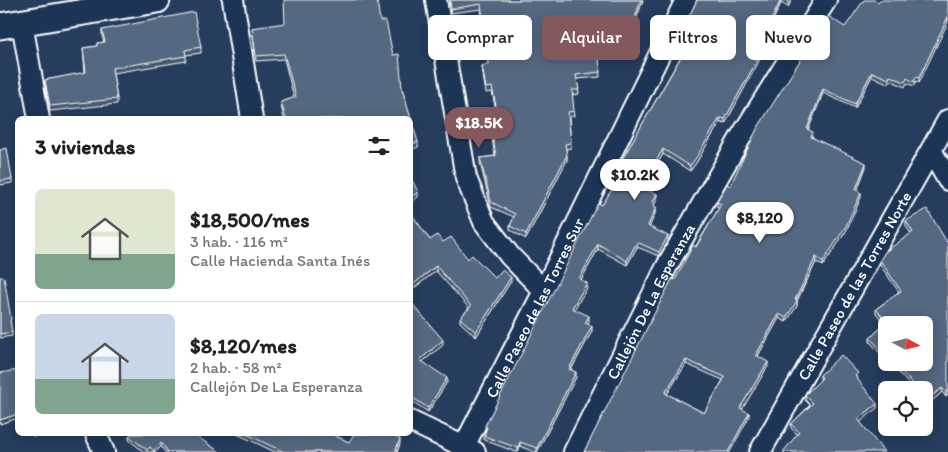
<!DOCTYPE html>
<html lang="es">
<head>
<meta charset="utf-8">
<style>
	body { margin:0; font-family:Itim,sans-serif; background:#f6f6f6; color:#222; height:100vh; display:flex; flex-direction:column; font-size:19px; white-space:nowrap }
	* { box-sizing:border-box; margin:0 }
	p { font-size:16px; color:#767676 }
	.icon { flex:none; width:28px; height:28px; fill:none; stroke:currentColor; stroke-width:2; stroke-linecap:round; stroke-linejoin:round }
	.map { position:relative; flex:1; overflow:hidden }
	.panel { position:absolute; left:15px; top:116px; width:398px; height:320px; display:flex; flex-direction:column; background:#fff; border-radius:8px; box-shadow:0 2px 12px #0003 }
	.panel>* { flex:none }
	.guide { position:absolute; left:428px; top:15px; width:445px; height:45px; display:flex; gap:10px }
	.needle { width:32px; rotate:97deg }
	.tools { position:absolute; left:878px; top:316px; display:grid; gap:10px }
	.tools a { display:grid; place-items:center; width:55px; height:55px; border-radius:8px; background:#fff; box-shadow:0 2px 12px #0003; font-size:25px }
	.price { position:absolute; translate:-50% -42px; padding:0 11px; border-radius:18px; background:#fff; color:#222; font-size:16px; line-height:32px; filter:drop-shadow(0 1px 2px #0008) }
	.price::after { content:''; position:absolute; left:50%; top:30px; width:15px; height:11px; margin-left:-8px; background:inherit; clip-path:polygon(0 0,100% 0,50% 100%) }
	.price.selected { background:#85585c; color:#fff }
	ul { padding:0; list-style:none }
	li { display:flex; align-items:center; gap:15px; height:125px; padding:0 20px }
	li+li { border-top:1px solid #e0e0e0 }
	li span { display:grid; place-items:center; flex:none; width:140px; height:100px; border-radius:8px; color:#555 }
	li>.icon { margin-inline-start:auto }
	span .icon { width:60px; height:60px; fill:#fffc; stroke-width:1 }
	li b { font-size:21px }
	h2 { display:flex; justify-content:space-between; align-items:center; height:60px; padding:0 20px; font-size:21px }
	.tag { padding:0 18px; border-radius:8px; background:#fff; box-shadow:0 2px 12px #0003; font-size:18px; line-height:45px }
	.tag.selected { background:#85585c; color:#fff }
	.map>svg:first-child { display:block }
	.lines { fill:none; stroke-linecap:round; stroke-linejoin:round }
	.minor-casing { stroke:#fff; stroke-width:24 }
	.tertiary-casing { stroke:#fff; stroke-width:29 }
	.minor { stroke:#1d3557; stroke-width:20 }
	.tertiary { stroke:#1d3557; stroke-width:25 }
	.wall { fill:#49596f; stroke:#fff; fill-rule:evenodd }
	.shaded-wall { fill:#3c485a; stroke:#fff }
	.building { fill:#556781; stroke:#fff; fill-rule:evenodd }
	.labels { text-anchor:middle; stroke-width:5; stroke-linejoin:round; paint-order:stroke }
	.street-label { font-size:16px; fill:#fff; stroke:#1d3557 }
</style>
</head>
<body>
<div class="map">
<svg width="948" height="452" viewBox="0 0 948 452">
	<rect width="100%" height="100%" fill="#263d5e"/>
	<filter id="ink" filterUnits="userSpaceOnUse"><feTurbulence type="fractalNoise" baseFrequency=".02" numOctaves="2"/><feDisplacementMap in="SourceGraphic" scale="10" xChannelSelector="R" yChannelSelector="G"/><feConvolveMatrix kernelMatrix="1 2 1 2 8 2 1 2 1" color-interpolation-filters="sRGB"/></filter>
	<g filter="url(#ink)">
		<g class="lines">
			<g class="minor-casing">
				<g id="minor">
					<path d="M233 0 252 119"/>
					<path d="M436 0 466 178 484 222 510 256 544 291"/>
					<path d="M22 23 39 119"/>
					<path d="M932 152 948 180"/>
					<path d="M410 421 475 452"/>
					<path d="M96 434 104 452"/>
					<path id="s1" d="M461 452 544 291 686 0"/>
					<path id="s2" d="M574 452 668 264 742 135 826 0"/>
					<path id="s3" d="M760 452 948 120"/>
				</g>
			</g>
			<g class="tertiary-casing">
				<path id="tertiary" d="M0 26 157 0"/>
			</g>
			<use href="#minor" class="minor"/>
			<use href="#tertiary" class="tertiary"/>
		</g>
		<path class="wall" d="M449 0H643L632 31 614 25 616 47 598 49 600 77 577 79 579 94 572 95 574 116 569 117 571 148 566 149 567 160 526 239 510 230V226L514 217 491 207 480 163V158L495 156 491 133V128L499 125 492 92 486 93 482 70V66L488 64 481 9 451 13Z
			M697 0H792L788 7 781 3 764 40 767 46 725 124 720 122 696 163 690 171 663 154 644 188 657 199 654 205 656 211 649 227 668 241 659 256 637 247 627 265 598 249 581 280 587 288 574 309 589 321 587 324 592 331 571 370 576 377 537 452H534L520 446 518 452H516L484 440V436L486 431 485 426 602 205 625 170 620 167V163L680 58 673 55V50Z
			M948 0 919 83 916 81 914 86 907 83 905 87 890 80 889 84 872 76 855 108 823 93 808 130 813 137V138L866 167 857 190 861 197 846 231 823 266 816 262 797 301V306L786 322 779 318 758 356 768 366 742 409 749 417 584 452 675 280 719 208 717 207V202L730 186 845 27 878 2ZM686 364 723 380 704 413 667 394Z
			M380 21 393 55 418 147 410 119H284L281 106V102L294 98 284 59 256 61 252 28Z
			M102 30 201 47V53L186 55V61L113 73 117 99V104L50 111 45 85V80L85 73 83 48 97 46V43L104 42 102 36Z
			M0 150 12 179V183L0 185Z
			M410 212 430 240 443 242 495 278 511 281 476 337 460 322V318L469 308 436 271 410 291Z
			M906 221 948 244 946 397 942 392 927 405 924 401V390H914L889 362H924L886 325V360L870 342V338L885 324 876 313V309L899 292 880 265V260L911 234 906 226Z
			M0 277 11 324H10L12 332V336L0 338Z
			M410 301 443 345 422 362 447 382 428 412 410 400Z
			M820 375 858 377 857 379 877 408 797 434 791 428V424L810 405 805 400V395L820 380Z
			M237 434H331L349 442 400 444 397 452H275Z
			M129 436 220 452H165L161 446 156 452H144L129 440Z"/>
		<path class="shaded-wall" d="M641 0H643L632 31V26Z
			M781 0V3L762 44V39Z
			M789 0H792L788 7V2Z
			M948 17V22L919 83V78Z
			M767 42V46L725 124V119Z
			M872 72V76L855 108V104Z
			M823 89V93L807 133V129Z
			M720 118V122L696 163 690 171V166Z
			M418 142V147L410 150V145Z
			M663 149V154L641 191V187Z
			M567 155V160L526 239V234Z
			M866 163V167L856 194V189Z
			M418 192V197L410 203V198Z
			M861 193V197L846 231 823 266V262Z
			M657 194V199L652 209V204Z
			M656 207V211L648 231V226Z
			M668 236V241L659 256V252Z
			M637 242V247L627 265V261Z
			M598 244V249L579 283V279Z
			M816 257V262L795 303 797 301V306L786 322V318Z
			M436 266V271L410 291V287Z
			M511 277V281L476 337V332Z
			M587 283V288L572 313V308Z
			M779 314V318L756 359V355Z
			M589 316V321L585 328V323Z
			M592 326V331L569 373V369Z
			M443 340V345L420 364V360Z
			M686 360V364L665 397V393Z
			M768 362V366L740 413V408Z
			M576 372V377L537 452V448Z
			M447 378V382L428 412V408Z
			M942 388V392L927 405V400Z
			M948 390V395L946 397V392Z
			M877 404V408L858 424V419Z
			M749 413V417L730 452H728Z
			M18 414V418L0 424V420Z
			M33 434H41L33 437Z
			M400 439V444L397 452H395Z
			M161 442V446L156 452H154V451Z
			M520 442V446L518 452V448Z"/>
		<path class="building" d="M284 0H377L380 21H386L393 55 399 54 402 89 418 142 410 145V119H286L281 102 296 97 284 54 256 56 252 28 285 23Z
			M450 0H641L632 26 614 20 616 43 598 44 600 72 576 75 579 90H572L574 111 568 112 571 143 565 144 567 155 526 234 510 226 515 214 491 202 480 158 496 156 491 128 492 126 500 125 492 87 486 88 482 66 489 64 481 4 451 9Z
			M697 0H781L762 39 767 42 725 119 720 118 696 158 690 166 663 149 641 187 657 194 652 204 656 207 648 226 668 236 659 252 637 242 627 261 598 244 579 279 587 283 572 308 589 316 585 323 592 326 569 369 576 372 537 448 520 442 518 448 484 436 487 427 485 426 598 203 602 205 627 166 620 163 682 55 673 50Z
			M864 0H875L878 2 880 0H948V17L919 78 916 77 914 82 907 78 905 82 890 76 889 79 872 72 855 104 823 89 807 129 813 132 811 137 866 163 856 189 861 193 846 226 823 262 816 257 795 300 797 301 786 318 779 314 756 355 768 362 740 408 749 413 728 452H584L672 279 675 280 693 245 696 247 721 204 717 202 727 184 730 186 757 129 828 16 845 27ZM686 360 725 377 704 413 665 393Z
			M194 12 201 47 185 50 186 56 112 68 117 99 50 106 45 80 86 72 83 48 97 46V43L105 42 102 30Z
			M7 148 12 179 0 181V150Z
			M410 176 418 192 410 198Z
			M927 209 948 244V390L946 392 942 388 927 400 924 396V390H918L893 362H924V325H886V355L870 338 887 322 876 309 901 291 880 260 885 252 913 232 906 221Z
			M410 212 430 240 437 235 443 242 451 237 468 259 472 255 495 278 502 270 511 277 476 332 460 318 471 306 436 266 410 287Z
			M0 277H4L11 319 10 320 12 332 0 334Z
			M410 301 443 340 420 360 447 378 428 408 410 396Z
			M841 355 858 373 855 376 877 404 858 419 884 452H783L799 432 791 424 813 403 805 395 822 378 820 375Z
			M18 370V414L0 420V373Z
			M131 434H193L220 452H168L161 442 154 451 150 447 147 450 129 436Z
			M246 434H331L349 442 354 434H389L400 439 395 452H284Z"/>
	</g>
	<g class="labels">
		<g class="street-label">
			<text dy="6" stroke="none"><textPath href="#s3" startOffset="191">Calle Paseo de las Torres Norte</textPath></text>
			<text dy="6" stroke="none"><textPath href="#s2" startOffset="169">Callejón De La Esperanza</textPath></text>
			<text dy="6" stroke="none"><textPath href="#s1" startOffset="162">Calle Paseo de las Torres Sur</textPath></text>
		</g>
	</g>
</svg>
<div class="tools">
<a><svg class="needle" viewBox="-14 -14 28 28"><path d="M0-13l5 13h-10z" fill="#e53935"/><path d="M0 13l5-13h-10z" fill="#767676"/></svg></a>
<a><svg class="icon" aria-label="locate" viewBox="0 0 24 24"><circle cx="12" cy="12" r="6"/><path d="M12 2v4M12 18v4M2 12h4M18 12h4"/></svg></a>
</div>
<b class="price selected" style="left:479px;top:149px">$18.5K</b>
<b class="price" style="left:635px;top:201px">$10.2K</b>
<b class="price" style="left:760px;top:244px">$8,120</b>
<div class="guide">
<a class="tag">Comprar</a>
<a class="tag selected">Alquilar</a>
<a class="tag">Filtros</a>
<a class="tag">Nuevo</a>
</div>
<section class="panel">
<h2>3 viviendas<svg class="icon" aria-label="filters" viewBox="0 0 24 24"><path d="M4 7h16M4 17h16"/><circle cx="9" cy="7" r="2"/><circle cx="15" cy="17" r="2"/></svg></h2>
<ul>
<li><span style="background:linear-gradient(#dfe7d0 65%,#7fa58c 0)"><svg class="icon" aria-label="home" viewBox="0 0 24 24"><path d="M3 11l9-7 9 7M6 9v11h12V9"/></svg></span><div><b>$18,500/mes</b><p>3 hab. · 116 m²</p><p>Calle Hacienda Santa Inés</p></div></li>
<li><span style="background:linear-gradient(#c9d6e8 65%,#7fa58c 0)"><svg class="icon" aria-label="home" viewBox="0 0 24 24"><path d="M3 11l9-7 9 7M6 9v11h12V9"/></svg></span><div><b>$8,120/mes</b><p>2 hab. · 58 m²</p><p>Callejón De La Esperanza</p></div></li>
</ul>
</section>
</div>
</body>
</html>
